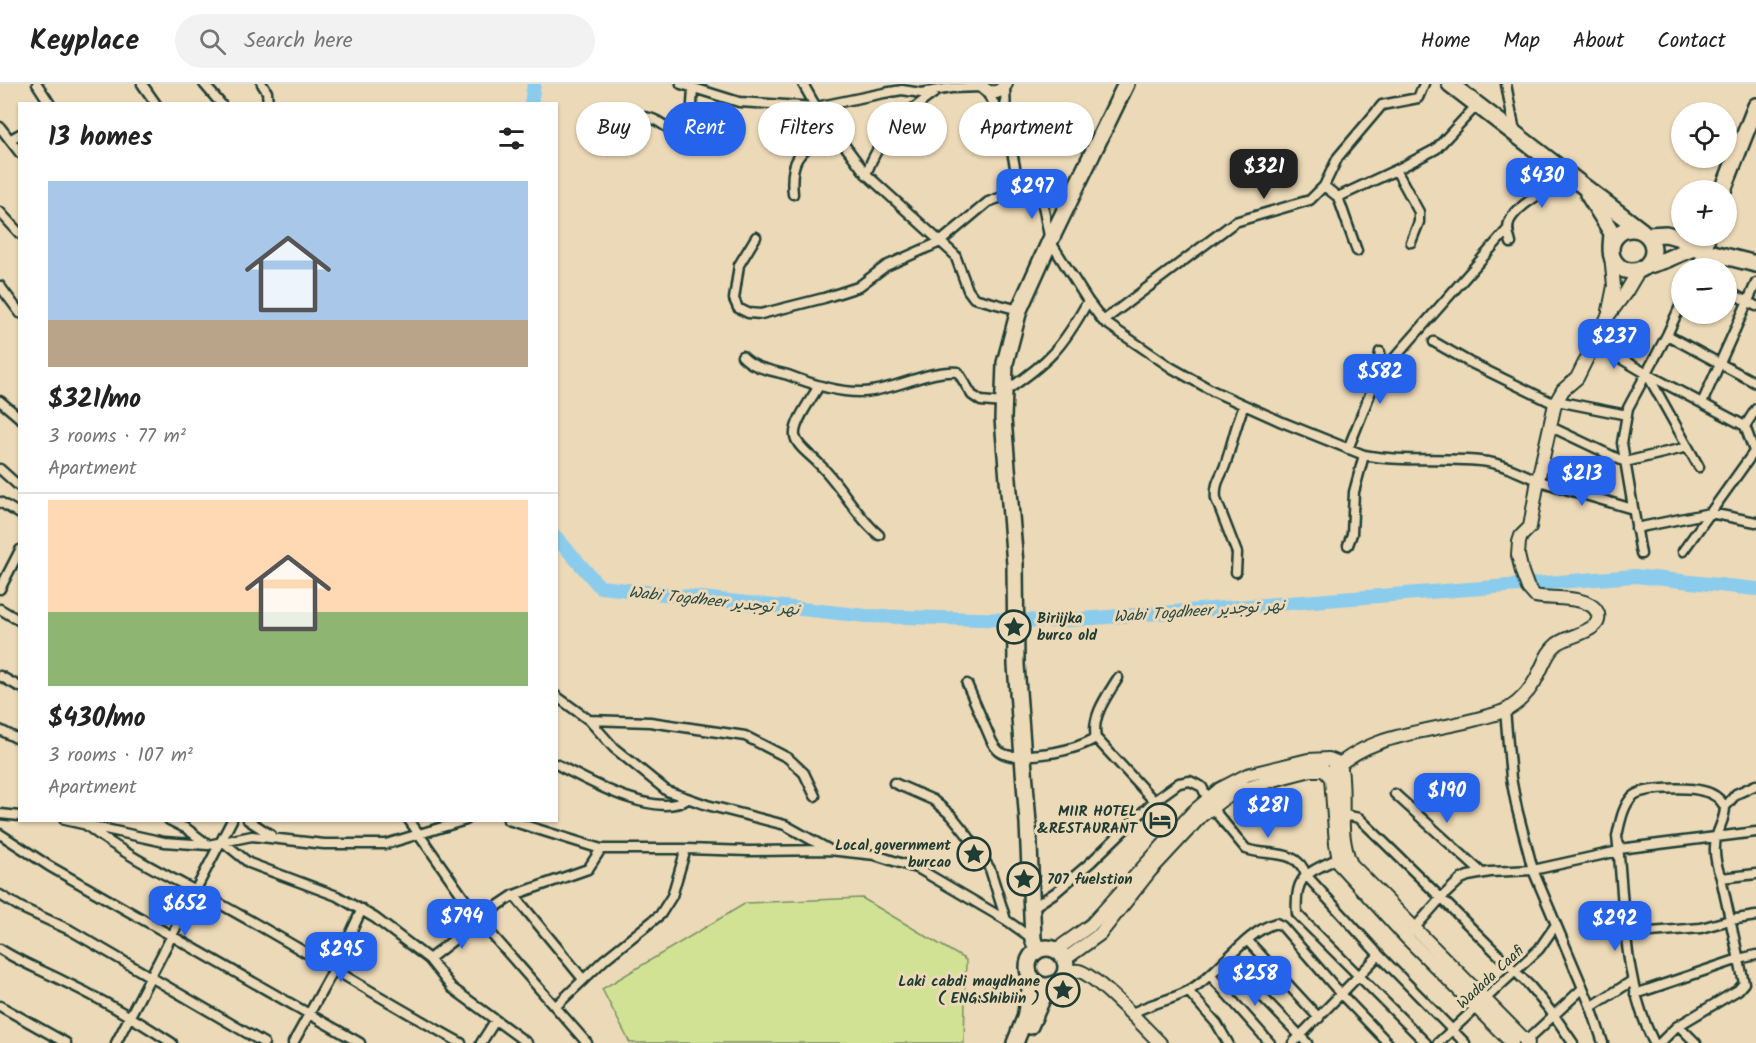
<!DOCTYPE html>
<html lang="en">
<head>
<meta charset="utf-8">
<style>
	body { margin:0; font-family:Kalam,"Playpen Sans Arabic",sans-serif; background:#f2f2f2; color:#222; height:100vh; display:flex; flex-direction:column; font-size:22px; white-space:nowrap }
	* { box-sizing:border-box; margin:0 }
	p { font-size:20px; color:#767676 }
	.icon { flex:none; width:33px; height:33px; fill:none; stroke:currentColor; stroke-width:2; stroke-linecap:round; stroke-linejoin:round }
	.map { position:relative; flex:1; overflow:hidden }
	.drawer { position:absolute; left:18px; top:18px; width:540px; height:720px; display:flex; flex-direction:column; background:#fff; border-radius:0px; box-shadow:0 2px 4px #0004 }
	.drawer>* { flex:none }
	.banner { position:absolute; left:576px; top:18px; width:570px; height:54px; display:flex; gap:12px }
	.buttons { position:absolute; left:1671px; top:18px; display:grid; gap:12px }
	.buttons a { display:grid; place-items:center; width:66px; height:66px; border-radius:50%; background:#fff; box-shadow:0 2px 4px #0004; font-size:30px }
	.price { position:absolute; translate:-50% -51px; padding:0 14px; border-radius:12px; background:#2563eb; color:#fff; font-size:20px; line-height:39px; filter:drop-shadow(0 2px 3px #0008) }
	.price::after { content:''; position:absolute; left:50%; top:36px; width:18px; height:14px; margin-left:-9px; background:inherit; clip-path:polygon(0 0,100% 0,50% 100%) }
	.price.current { background:#222; color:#fff }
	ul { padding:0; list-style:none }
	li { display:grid; align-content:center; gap:12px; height:318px; padding:0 30px }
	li+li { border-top:2px solid #e0e0e0 }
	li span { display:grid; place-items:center; height:186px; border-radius:0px; color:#555 }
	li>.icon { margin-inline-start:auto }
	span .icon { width:108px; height:108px; fill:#fffc; stroke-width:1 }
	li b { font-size:26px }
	h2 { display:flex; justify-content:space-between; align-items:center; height:72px; padding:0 30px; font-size:26px }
	.chip { padding:0 21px; border-radius:27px; background:#fff; box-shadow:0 2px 4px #0004; font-size:21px; line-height:54px }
	.chip.current { background:#2563eb; color:#fff }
	header { display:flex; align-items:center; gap:36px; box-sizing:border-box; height:84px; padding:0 30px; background:#fff; border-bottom:2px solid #e0e0e0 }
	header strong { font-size:28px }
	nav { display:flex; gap:33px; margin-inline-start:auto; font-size:21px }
	.search { width:420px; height:54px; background:#f2f2f2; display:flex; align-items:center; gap:15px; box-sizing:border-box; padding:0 21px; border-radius:33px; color:#767676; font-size:22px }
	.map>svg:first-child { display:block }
	.green { fill:#d1e295; stroke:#789064; stroke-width:1.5 }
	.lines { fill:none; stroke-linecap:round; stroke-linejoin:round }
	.river { stroke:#8bccec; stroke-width:14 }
	.street-casing { stroke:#1f3d34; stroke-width:13 }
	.secondary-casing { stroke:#1f3d34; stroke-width:16 }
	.highway-casing { stroke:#1f3d34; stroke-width:20 }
	.street { stroke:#ecd9b7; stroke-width:8 }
	.secondary { stroke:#ecd9b7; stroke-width:12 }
	.highway { stroke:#ecd9b7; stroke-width:15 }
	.labels { text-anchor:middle; stroke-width:6; stroke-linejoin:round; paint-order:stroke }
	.poi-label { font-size:15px; font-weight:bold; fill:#1f3d34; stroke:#ecd9b7; text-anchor:end }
	.street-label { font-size:15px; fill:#1f3d34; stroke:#ecd9b7 }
	.water-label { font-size:16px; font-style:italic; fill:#2a4b46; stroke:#ecd9b7 }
</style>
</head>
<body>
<header>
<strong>Keyplace</strong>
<div class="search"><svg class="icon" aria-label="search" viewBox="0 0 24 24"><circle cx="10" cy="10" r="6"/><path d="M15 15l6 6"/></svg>Search here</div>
<nav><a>Home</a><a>Map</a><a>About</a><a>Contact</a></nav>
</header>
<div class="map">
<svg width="1756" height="959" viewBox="0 0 1756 959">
	<rect width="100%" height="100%" fill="#ecd9b7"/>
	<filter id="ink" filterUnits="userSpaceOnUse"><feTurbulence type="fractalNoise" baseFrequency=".0167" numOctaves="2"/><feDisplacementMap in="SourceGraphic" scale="12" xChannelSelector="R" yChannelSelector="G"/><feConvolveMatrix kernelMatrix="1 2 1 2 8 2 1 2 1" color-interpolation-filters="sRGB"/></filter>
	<g filter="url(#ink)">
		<path class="green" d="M862 814 966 876 964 959H630L602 905 746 819Z"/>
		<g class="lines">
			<path class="river" d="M531 20 534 0
				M556 453 600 503 866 532 1056 537 1635 492 1756 505"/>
			<g class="street-casing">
				<path id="street" d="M37 0 50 20
					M142 0 156 20
					M204 0 221 20
					M262 0 267 8 268 20
					M681 0 739 18 816 23 884 9 902 6 921 9 951 4 982 3
					M803 0 816 23 866 90 955 171 968 206 974 214 1019 226
					M1506 0 1515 48
					M1005 2 1006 37 1017 93 1041 111 1050 157 1088 217 1103 237 1172 284 1213 307 1282 338 1364 371C1405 379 1447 372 1488 378 1507 381 1523 391 1540 397 1571 407 1602 416 1633 425
					M985 6 1006 37
					M0 43 20 69
					M11 55 20 50
					M596 55C612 43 635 25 657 37 668 43 672 50 687 47L691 37 693 4
					M1396 86 1419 128V138L1411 158
					M866 90C882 49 899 34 934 9
					M1324 102 1338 113 1396 86 1436 65 1477 21
					M793 110C789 69 803 67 834 46
					M1338 113 1357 167
					M0 128 20 150
					M756 153 739 181 734 215 738 224 748 229 761 230 824 214 858 203 886 182 940 158 988 118 1013 109 1070 114
					M1511 159C1509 152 1506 144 1510 136 1519 119 1554 102 1571 92
					M1704 167 1715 184
					M1696 184 1704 167
					M0 202 20 229
					M1726 204 1729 208 1756 222
					M1103 237 1235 138 1310 116 1324 102 1338 73 1382 21 1418 14 1424 0
					M1667 251 1756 299
					M1434 258 1469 278 1555 320
					M1594 259 1647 290 1745 342
					M742 272C754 285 771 286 788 291 811 300 838 309 863 308 893 307 929 285 958 288L972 311 981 317 1003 319
					M1647 290 1699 383
					M1376 295 1508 145
					M819 302C812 314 793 339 795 352 797 363 812 372 819 380 841 401 855 431 879 451
					M1004 308C1048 279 1063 263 1088 217
					M0 317 20 334
					M1557 317 1627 331
					M1702 319 1756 199
					M1549 342 1625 378 1688 363
					M1348 365 1376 295 1380 268
					M1754 367 1745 342 1756 325
					M0 385 20 403
					M0 418 20 430
					M1636 444 1710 429 1756 438
					M1348 461 1352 450 1354 408 1364 371
					M1683 467 1756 365
					M1641 470 1622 359 1628 324 1667 251 1682 218
					M1236 488 1237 469 1216 415C1214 396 1223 392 1227 375 1233 356 1236 341 1244 321
					M0 505 20 466
					M0 525 20 537
					M0 592 20 603
					M1118 594C1107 612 1091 632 1096 654L1154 717
					M967 600 992 658C997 667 1001 670 1011 672 1042 671 1069 669 1096 654
					M556 612 589 636 614 664 667 707 707 721 785 741 828 765
					M1505 626 1511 694 1517 725 1533 786 1591 923 1603 959
					M589 636 650 638 745 652 788 674 804 689 815 712
					M0 646 20 656
					M556 680C587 696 656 736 688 715
					M894 699 933 716 952 732 968 752 990 785 1006 836
					M1395 710 1482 789
					M1725 723 1736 710 1756 701
					M0 730 20 732
					M1340 730 1359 734 1441 814 1530 902 1553 930 1573 959
					M65 736 164 758 208 761 252 752 324 760H386L466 736
					M169 736 187 745 207 760
					M248 736 271 751
					M409 736 480 837 587 959
					M508 736 601 765H686L749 767 829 766 875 771 919 785 1006 836 1033 855
					M86 741C133 778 188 801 240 831 314 872 386 918 461 959
					M0 750 49 782 360 959
					M222 757 249 779 337 812 375 834 429 875 452 904 527 959
					M1619 765 1756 748
					M1338 774C1307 790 1294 790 1297 830L1426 959
					M1721 794 1756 790
					M0 811 22 824 70 846 264 959
					M514 811 583 895
					M1032 824 1056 808 1091 778 1154 717 1179 699 1190 697 1202 703 1212 724 1246 765C1267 773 1297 763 1306 791L1379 871 1465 959
					M1412 847 1441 814 1461 795 1468 792 1490 788 1533 786 1619 767
					M1625 850 1701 844 1730 836 1756 832
					M1247 856 1319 934
					M0 865C20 878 41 886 63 897 101 915 137 936 172 959
					M429 875 496 823 514 811 588 785 601 765
					M1227 876 1307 959
					M1210 891 1270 959
					M1188 907 1217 940 1228 959
					M1635 910 1739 875 1756 871
					M0 922 66 959
					M556 922 605 875 660 831 672 812 686 765
					M1591 923 1632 897
					M1131 930C1149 919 1170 917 1188 907 1218 891 1244 848 1276 839L1282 842 1341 910 1388 959
					M1679 942 1696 959
					M116 959 232 736
					M293 959 333 887 362 825
					M481 959 495 937
					M1293 959 1379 871
					M1438 959 1539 865 1555 842
					M1524 959 1582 905
					M1654 959C1622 895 1625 822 1617 752 1620 739 1623 721 1633 712 1643 703 1690 703 1703 707 1713 709 1720 714 1725 723 1725 734 1720 741 1717 751 1712 766 1716 781 1721 794L1744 899 1738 906 1676 943 1660 959"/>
			</g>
			<g class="secondary-casing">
				<path id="secondary" d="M980 0C987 11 999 11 1006 0
					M1609 227 1614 202 1611 171
					M1329 690C1368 649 1426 649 1477 635 1487 632 1499 630 1508 625 1523 616 1533 603 1540 587 1545 577 1548 567 1557 560 1568 552 1583 551 1594 542 1598 539 1599 535 1598 530 1591 510 1551 516 1535 512L1528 504 1522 488 1518 471 1519 458 1521 452 1530 443 1538 396 1555 320 1563 306 1577 294 1608 232 1626 208 1639 186
					M1056 866 1091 841 1193 728 1220 705 1247 691 1308 676 1329 675 1339 679 1341 685C1346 716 1337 750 1351 780L1528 959
					M1064 876 1100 850 1150 787 1201 732 1222 716 1241 706 1284 693 1311 686H1324L1331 694 1336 760 1340 781 1406 853 1512 959
					M1065 888C1069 888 1074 886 1079 887 1096 891 1145 944 1160 959"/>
			</g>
			<g class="highway-casing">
				<path id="highway" d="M1450 0 1642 147
					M1723 106 1756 22
					M1588 110 1612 149 1611 163
					M1611 166a21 21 0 1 1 42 0a21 21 0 1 1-42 0Z
					M1648 151 1666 150 1680 154 1693 164 1756 180
					M1704 167 1707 152
					M1646 182 1665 176 1693 164
					M1028 883a19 19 0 1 1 38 0a19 19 0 1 1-38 0Z
					M1037 866 1033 855 1028 739 1016 581 1015 480 1003 335 1005 279 1019 226 1050 157 1126 0
					M1030 942 1042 915 1051 901
					M1015 959 1025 934 1032 894"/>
			</g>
			<use href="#street" class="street"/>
			<use href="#secondary" class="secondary"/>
			<use href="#highway" class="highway"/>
		</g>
	</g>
	<defs>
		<g id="sight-ring" transform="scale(1.725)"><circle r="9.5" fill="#ecd9b7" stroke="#1f3d34" stroke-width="1.5"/><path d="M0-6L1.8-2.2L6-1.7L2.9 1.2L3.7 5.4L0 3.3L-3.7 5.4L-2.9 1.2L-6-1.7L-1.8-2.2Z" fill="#1f3d34"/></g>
		<g id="hotel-ring" transform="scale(1.725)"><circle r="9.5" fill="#ecd9b7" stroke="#1f3d34" stroke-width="1.5"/><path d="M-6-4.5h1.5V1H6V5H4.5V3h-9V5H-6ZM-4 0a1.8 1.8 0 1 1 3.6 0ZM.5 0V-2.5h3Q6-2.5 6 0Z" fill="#1f3d34"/></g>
	</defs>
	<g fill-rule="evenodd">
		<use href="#sight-ring" x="1014" y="543"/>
		<use href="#hotel-ring" x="1160" y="736"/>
		<use href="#sight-ring" x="974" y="770"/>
		<use href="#sight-ring" x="1024" y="795"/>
		<use href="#sight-ring" x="1063" y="906"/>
	</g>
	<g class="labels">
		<g class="poi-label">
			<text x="1037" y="539" text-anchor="start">Biriijka<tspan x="1037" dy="17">burco old</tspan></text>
			<text x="1137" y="732">MIIR HOTEL<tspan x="1137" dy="17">&amp;RESTAURANT</tspan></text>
			<text x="951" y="766">Local government<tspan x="951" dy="17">burcao</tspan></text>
			<text x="1047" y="800" text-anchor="start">707 fuelstion</text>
			<text x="1040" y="902">Laki cabdi maydhane<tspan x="1040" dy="17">( ENG:Shibiin )</tspan></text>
		</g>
		<g class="street-label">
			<text transform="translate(1490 893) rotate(-43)" y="5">Wadada Caafi</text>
		</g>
		<g class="water-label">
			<text transform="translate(714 516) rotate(6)" y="6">Wabi Togdheer نهر توجدير</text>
			<text transform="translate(1199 526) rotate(-4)" y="6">Wabi Togdheer نهر توجدير</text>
		</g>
	</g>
</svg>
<div class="buttons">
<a><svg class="icon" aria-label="locate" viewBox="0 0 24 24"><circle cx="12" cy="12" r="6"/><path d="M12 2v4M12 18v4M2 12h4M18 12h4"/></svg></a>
<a>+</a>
<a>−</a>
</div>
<b class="price current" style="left:1264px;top:116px">$321</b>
<b class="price" style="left:1542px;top:125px">$430</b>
<b class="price" style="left:1032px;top:136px">$297</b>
<b class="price" style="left:1614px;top:286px">$237</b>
<b class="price" style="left:1380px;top:321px">$582</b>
<b class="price" style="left:1582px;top:423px">$213</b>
<b class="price" style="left:1447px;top:740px">$190</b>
<b class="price" style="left:1268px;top:755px">$281</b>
<b class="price" style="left:185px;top:853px">$652</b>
<b class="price" style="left:462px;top:866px">$794</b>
<b class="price" style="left:1615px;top:868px">$292</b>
<b class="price" style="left:341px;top:899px">$295</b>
<b class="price" style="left:1255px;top:923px">$258</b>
<div class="banner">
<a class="chip">Buy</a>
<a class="chip current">Rent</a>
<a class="chip">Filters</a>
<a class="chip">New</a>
<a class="chip">Apartment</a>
</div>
<section class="drawer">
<h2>13 homes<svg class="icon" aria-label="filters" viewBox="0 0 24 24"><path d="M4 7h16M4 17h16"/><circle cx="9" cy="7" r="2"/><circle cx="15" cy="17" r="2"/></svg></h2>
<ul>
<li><span style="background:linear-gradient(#a9c7e8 75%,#b9a48a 0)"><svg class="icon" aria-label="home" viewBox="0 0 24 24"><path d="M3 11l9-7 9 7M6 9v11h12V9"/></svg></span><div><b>$321/mo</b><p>3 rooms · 77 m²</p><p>Apartment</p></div></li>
<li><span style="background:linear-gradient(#ffd9b3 60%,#8fb573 0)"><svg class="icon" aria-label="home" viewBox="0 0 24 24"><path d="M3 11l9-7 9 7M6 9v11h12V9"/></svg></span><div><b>$430/mo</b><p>3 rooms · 107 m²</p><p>Apartment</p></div></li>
</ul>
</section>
</div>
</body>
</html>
